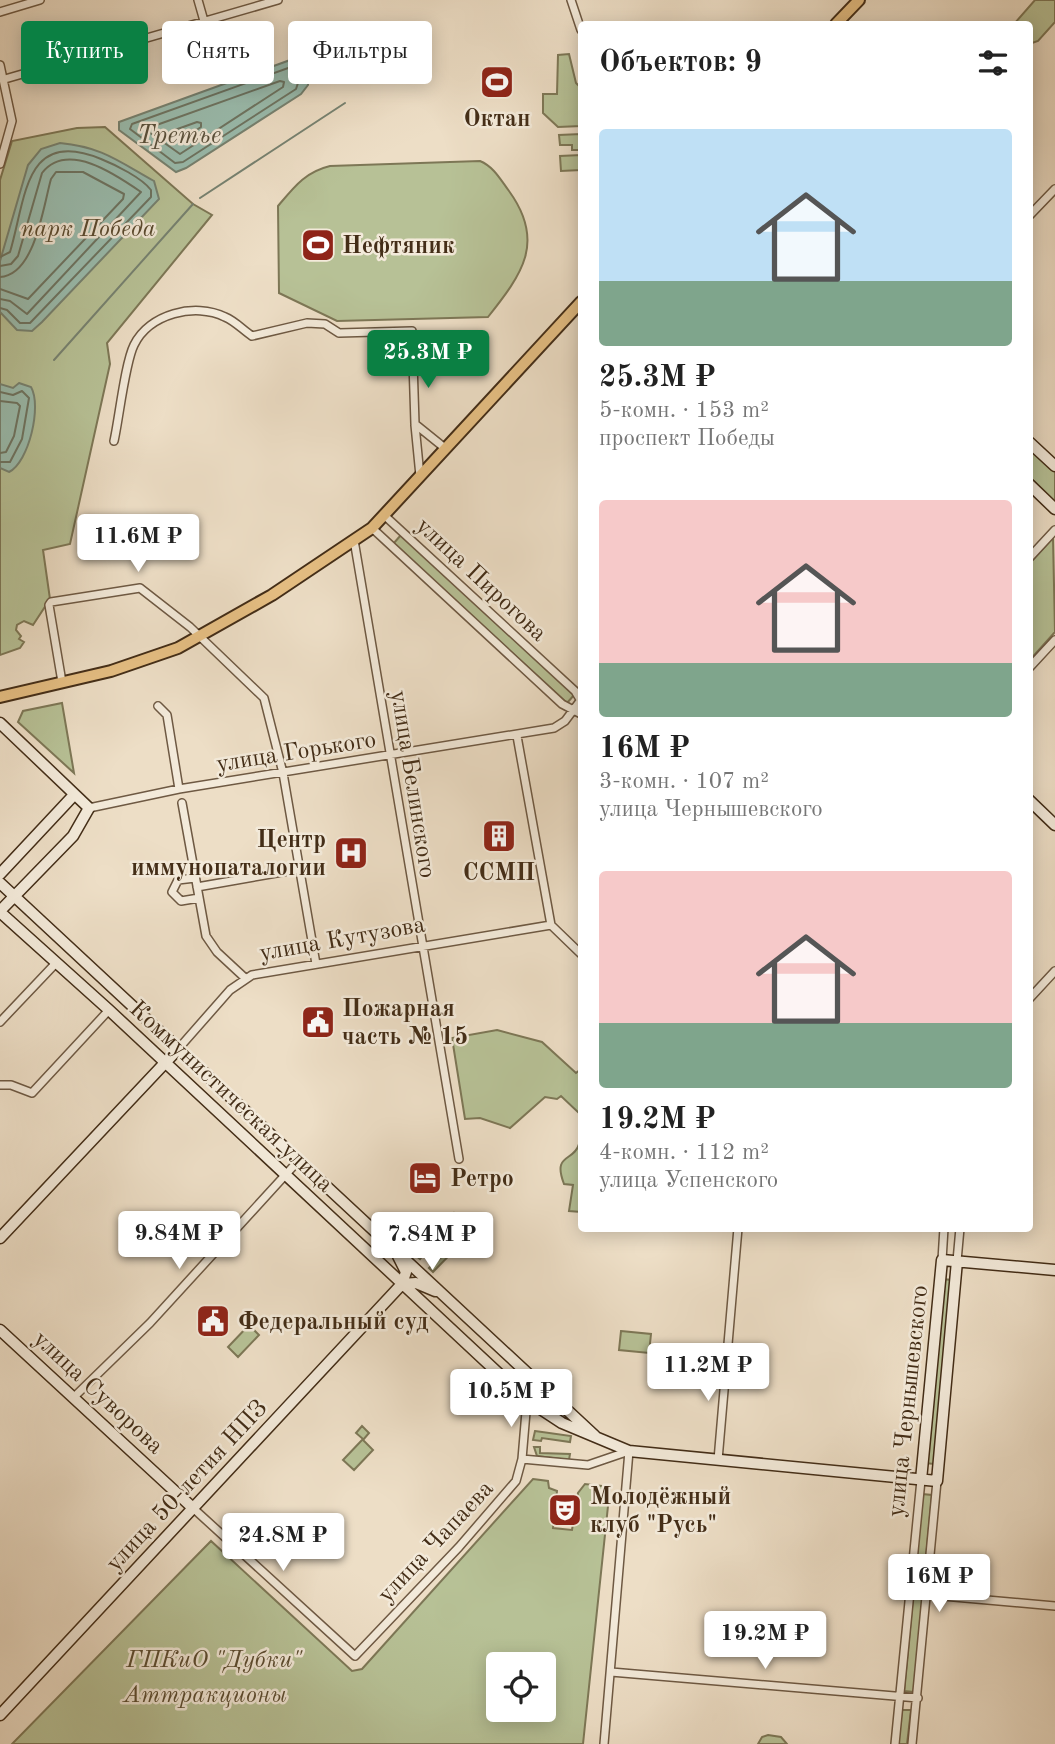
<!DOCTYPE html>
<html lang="ru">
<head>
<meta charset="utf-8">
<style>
	body { margin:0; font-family:"Old Standard TT",serif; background:#f2f2f2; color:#222; height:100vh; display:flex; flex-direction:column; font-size:26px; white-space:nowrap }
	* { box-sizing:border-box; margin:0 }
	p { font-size:23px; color:#767676 }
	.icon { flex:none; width:38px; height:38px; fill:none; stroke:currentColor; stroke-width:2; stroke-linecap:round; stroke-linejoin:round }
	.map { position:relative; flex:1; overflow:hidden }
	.sheet { position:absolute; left:578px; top:21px; width:455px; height:1211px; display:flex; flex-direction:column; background:#fff; border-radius:7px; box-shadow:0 4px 18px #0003 }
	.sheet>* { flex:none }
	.banner { position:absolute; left:21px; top:21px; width:452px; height:63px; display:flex; gap:14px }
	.buttons { position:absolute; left:486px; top:1652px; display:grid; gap:14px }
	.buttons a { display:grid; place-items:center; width:70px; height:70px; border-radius:7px; background:#fff; box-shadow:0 4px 18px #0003; font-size:35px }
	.price { position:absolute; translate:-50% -60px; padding:0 16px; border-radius:7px; background:#fff; color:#222; font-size:23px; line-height:46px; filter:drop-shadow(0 2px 4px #0008) }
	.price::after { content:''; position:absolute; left:50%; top:42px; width:21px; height:16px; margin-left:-10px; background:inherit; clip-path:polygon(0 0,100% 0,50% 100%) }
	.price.current { background:#0b8043; color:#fff }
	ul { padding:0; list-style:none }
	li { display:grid; align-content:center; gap:14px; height:371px; padding:0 21px }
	li span { display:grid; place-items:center; height:217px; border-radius:7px; color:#555 }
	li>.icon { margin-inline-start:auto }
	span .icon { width:126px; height:126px; fill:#fffc; stroke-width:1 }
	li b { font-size:30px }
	h2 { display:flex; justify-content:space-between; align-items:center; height:84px; padding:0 21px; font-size:30px }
	.tag { padding:0 24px; border-radius:7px; background:#fff; box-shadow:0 4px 18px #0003; font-size:24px; line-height:63px }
	.tag.current { background:#0b8043; color:#fff }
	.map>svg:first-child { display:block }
	.green { fill:#b7c196; stroke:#7d7756; stroke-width:2; fill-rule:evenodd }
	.water { fill:#9abdaf; stroke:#778372; stroke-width:2 }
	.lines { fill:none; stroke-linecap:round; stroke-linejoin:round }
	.shore { stroke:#6e7563; stroke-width:2 }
	.stream { stroke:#778372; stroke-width:2 }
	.street-casing { stroke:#6e5943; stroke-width:10 }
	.secondary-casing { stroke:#432d17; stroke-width:13 }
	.primary-casing { stroke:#432d17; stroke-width:14 }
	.street { stroke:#f3eada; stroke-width:7 }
	.secondary { stroke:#f3eada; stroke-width:10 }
	.primary { stroke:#e6bf83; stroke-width:10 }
	.labels { text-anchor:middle; stroke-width:5; stroke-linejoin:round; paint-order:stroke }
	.poi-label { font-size:24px; font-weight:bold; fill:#432d17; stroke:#f3eada; text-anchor:start }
	.park-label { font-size:24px; font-style:italic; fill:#5a4b30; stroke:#f3eada }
	.street-label { font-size:24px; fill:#432d17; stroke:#f3eada }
	.water-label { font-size:26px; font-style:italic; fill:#59513d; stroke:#f3eada }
</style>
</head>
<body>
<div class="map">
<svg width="1055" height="1744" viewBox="0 0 1055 1744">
	<rect width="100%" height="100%" fill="#eddec6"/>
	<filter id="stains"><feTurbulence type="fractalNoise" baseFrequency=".00286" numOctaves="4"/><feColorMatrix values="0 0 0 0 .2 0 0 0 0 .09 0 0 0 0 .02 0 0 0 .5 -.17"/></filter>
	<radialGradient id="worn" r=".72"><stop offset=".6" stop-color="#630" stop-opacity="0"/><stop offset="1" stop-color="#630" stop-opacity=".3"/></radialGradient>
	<path class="green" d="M1035 0H1055V22L1038 41 1029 44V24H1014Z
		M364 39 379 56 380 72 375 73 360 55 359 44Z
		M569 54 576 83 581 88V126L558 127 543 113V94H557L558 55Z
		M105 127 193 204 212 215 107 343 110 364 70 544 43 550 50 599 33 625 24 621 17 625 16 630 21 636 19 639 24 642 20 648 0 655V180L12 141 77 128Z
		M581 134V150H572V145H560L559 135Z
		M581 155V170L561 171 560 156Z
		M480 161C494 167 500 179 509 191 546 242 522 274 488 317L337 321 279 293 278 206C294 187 305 172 330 166Z
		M1029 448 1055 472V503L1029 478Z
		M401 535 575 694 567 703 393 544Z
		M1053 538 1055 632 1029 661V564Z
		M62 703 74 773 18 722 23 711Z
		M497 1030 542 1042 576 1073 581 1069V1115L561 1096 557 1099 545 1097 510 1128 480 1118 465 1119 452 1038Z
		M581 1116V1212L569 1211 573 1185 564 1184C552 1153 574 1162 579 1144 581 1138 580 1125 581 1116Z
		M152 1213 167 1228 159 1236 144 1221Z
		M454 1213 461 1220 435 1239 420 1259 415 1255Z
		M466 1224 473 1231 433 1272 429 1268 448 1251Z
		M146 1226 163 1242 156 1248 139 1232Z
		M942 1279 952 1280 934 1464 925 1463Z
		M249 1325 259 1335 238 1357 228 1347Z
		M621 1331 651 1334 649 1353 619 1350Z
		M362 1426 369 1433 363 1440 373 1450 354 1470 343 1460 363 1439 356 1433Z
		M535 1431 571 1436 570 1442 542 1438 541 1441 533 1440Z
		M534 1447H540V1453L570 1454 569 1460 537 1456Z
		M533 1479 548 1481 549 1488 557 1491 553 1528 572 1530 578 1493 585 1484 610 1487 583 1744H12L211 1541 352 1671 362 1669ZM544 1664V1710H499V1664Z
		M922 1494 932 1495 923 1589 913 1588Z
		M913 1597 923 1598 914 1692 904 1691Z
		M902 1710H911L907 1744H898Z
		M768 1735 781 1737 787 1744H758L762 1737Z"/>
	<path class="water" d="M293 59 308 71V85L301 94 186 168 176 172 119 130V122Z
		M60 143C102 147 118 161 154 181L159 199 42 322 32 331 17 330 0 312V261L28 165 41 149Z
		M19 383 31 387C42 406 29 462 9 472L0 468V384L13 388Z"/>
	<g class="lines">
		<path class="shore" d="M291 67 301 74 296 89 183 162 175 163 130 129 132 124Z
			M280 81 284 82 283 87 180 154 149 132 151 127Z
			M197 122 201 123V127L180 141 171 135 172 131Z
			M0 257 10 252C26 199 24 127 101 159 116 165 142 178 151 190V197L30 323H20L7 310 0 308
			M0 266 11 264 18 256 42 173C67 141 115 174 141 192L27 314 10 301 0 299
			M0 277C35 275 43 207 51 179L56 172H83L124 194 123 199 28 299 0 289
			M0 392 13 395 22 391 29 398 22 439 10 462H0
			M0 401 17 403 20 406 14 436 6 452 0 453"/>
		<path class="stream" d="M200 198 345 103
			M54 360 193 204"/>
		<g class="street-casing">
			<path id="street" d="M198 0 204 21
				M571 0 581 30
				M0 12 40 0
				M0 65 12 121 0 164
				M5 79 278 0
				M1029 216 1055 189
				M415 425 420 476
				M114 441C119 419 125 363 134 345 149 314 195 302 225 317 235 321 243 330 252 336L307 323 325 324 339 333 412 331 415 424 446 449
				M385 516 575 691 581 701
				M372 528 562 704 581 714
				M354 540 459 1159
				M1029 558 1055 530
				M1029 668 1055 640
				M62 682 49 605 51 602 140 588 190 627 264 698 283 773 316 964
				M158 706 167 715 179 789
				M517 736 551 925 581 954
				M182 803 206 936 217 952 245 978
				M89 808 179 789 554 728 565 721 580 701
				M195 878 178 880 172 892 181 901 199 898
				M197 887 300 869
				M1029 999 1055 971
				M0 1022 56 963
				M179 1048 230 990 252 975 551 925
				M0 1085H11L32 1093 109 1010
				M942 1260 944 1228
				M957 1261 960 1228
				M73 1398 150 1323 299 1160
				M522 1459 588 1465 629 1451 604 1744
				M718 1460 738 1228
				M194 1509 355 1656 459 1547 516 1481 522 1459 527 1400
				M909 1593 1055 1606
				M611 1672 918 1698
				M895 1744 921 1480
				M912 1744 937 1481"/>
		</g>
		<g class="secondary-casing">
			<path id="secondary" d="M1029 442 1055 466
				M1029 484 1055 509
				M0 723 89 808 73 836 0 911
				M1029 800 1055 825
				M0 874 73 796
				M0 883 595 1436
				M0 912 109 1010 527 1400 562 1423 629 1451 937 1481 957 1261
				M0 1238 179 1048
				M402 1284 416 1283 435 1291
				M0 1330 194 1509
				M921 1480 942 1260 1055 1270
				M0 1715 402 1284 406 1272 398 1256"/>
		</g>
		<g class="primary-casing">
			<path id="primary" d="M836 24 859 0
				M0 697 111 671 178 648 272 595 372 528 581 302"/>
		</g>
		<use href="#street" class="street"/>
		<use href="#secondary" class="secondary"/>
		<use href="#primary" class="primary"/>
	</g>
	<defs>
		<g id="stadium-square" transform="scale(1.75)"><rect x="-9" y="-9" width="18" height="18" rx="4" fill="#8f2418" stroke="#f3eada"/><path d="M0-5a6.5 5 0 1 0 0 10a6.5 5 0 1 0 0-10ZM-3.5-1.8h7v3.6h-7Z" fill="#fff"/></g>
		<g id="building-square" transform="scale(1.75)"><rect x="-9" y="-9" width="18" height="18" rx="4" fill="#8f2418" stroke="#f3eada"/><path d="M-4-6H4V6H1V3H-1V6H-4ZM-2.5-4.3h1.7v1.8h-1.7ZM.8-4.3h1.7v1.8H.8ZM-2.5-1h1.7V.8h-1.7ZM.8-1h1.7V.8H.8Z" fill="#fff"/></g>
		<g id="hospital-square" transform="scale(1.75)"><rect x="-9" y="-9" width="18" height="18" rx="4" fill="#8f2418" stroke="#f3eada"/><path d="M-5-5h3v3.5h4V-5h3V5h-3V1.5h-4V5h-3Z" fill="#fff"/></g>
		<g id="civic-square" transform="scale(1.75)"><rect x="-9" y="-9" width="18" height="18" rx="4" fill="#8f2418" stroke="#f3eada"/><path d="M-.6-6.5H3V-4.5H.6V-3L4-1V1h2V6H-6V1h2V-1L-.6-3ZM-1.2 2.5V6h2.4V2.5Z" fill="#fff"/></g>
		<g id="hotel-square" transform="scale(1.75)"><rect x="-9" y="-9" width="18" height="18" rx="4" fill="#8f2418" stroke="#f3eada"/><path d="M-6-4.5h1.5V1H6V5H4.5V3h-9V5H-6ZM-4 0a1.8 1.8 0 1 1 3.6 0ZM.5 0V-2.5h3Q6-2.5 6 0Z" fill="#fff"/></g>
		<g id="theatre-square" transform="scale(1.75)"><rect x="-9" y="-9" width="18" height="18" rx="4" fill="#8f2418" stroke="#f3eada"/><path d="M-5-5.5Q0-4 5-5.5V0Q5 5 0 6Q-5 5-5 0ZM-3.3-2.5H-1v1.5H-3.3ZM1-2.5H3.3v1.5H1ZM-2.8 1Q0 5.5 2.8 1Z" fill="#fff"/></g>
	</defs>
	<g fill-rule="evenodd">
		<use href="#stadium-square" x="497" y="82"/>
		<use href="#stadium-square" x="318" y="245"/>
		<use href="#building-square" x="499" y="836"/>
		<use href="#hospital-square" x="351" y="853"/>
		<use href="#civic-square" x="318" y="1022"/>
		<use href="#hotel-square" x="425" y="1178"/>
		<use href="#civic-square" x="213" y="1321"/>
		<use href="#theatre-square" x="565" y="1510"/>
	</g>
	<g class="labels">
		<g class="poi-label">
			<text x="497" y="126" text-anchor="middle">Октан</text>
			<text x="342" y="253">Нефтяник</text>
			<text x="326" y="847" text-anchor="end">Центр<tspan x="326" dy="28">иммунопаталогии</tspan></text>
			<text x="499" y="880" text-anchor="middle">ССМП</text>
			<text x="342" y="1016">Пожарная<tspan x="342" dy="28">часть № 15</tspan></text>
			<text x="450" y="1186">Ретро</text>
			<text x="238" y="1329">Федеральный суд</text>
			<text x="590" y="1504">Молодёжный<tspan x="590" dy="28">клуб "Русь"</tspan></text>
		</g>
		<g class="park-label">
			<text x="88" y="236">парк Победa</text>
			<text x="214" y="1667">ГПКиО "Дубки"</text>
			<text x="205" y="1702">Аттракционы</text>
		</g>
		<g class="street-label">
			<text transform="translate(482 579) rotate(43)" y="8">улица Пирогова</text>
			<text transform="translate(296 751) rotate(-9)" y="8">улица Горького</text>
			<text transform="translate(414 784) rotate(81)" y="8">улица Белинского</text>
			<text transform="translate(342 938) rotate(-10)" y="8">улица Кутузова</text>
			<text transform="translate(232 1096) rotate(43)" y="8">Коммунистическая улица</text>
			<text transform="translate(99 1392) rotate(43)" y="8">улица Суворова</text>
			<text transform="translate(907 1401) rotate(-84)" y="8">улица Чернышевского</text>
			<text transform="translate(186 1485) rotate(-47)" y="8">улица 50-летия НПЗ</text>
			<text transform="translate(435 1541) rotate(-47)" y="8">улица Чапаева</text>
		</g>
		<g class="water-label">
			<text x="179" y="143">Третье</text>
		</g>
	</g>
	<rect width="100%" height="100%" filter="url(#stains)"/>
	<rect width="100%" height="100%" fill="url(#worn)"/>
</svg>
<div class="buttons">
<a><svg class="icon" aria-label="locate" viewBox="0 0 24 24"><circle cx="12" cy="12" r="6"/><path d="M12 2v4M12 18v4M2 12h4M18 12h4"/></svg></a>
</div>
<b class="price current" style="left:428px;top:390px">25.3M ₽</b>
<b class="price" style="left:138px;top:574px">11.6M ₽</b>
<b class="price" style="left:179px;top:1271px">9.84M ₽</b>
<b class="price" style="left:432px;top:1272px">7.84M ₽</b>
<b class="price" style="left:708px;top:1403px">11.2M ₽</b>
<b class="price" style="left:511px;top:1429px">10.5M ₽</b>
<b class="price" style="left:283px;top:1573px">24.8M ₽</b>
<b class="price" style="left:939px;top:1614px">16M ₽</b>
<b class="price" style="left:765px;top:1671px">19.2M ₽</b>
<div class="banner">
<a class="tag current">Купить</a>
<a class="tag">Снять</a>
<a class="tag">Фильтры</a>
</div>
<section class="sheet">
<h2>Объектов: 9<svg class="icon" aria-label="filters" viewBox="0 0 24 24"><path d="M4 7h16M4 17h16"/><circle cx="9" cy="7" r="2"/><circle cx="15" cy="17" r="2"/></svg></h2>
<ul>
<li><span style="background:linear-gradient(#bfe0f5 70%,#7fa58c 0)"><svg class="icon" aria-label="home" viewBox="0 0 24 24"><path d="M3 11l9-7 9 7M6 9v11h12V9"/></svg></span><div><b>25.3M ₽</b><p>5-комн. · 153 m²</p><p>проспект Победы</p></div></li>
<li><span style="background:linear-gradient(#f6c9c9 75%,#7fa58c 0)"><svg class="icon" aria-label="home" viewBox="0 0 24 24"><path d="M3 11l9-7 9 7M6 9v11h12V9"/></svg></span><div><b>16M ₽</b><p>3-комн. · 107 m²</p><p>улица Чернышевского</p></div></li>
<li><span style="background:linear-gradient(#f6c9c9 70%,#7fa58c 0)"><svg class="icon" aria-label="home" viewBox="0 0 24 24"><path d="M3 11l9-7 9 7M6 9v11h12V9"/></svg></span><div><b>19.2M ₽</b><p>4-комн. · 112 m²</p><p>улица Успенского</p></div></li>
</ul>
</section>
</div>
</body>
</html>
